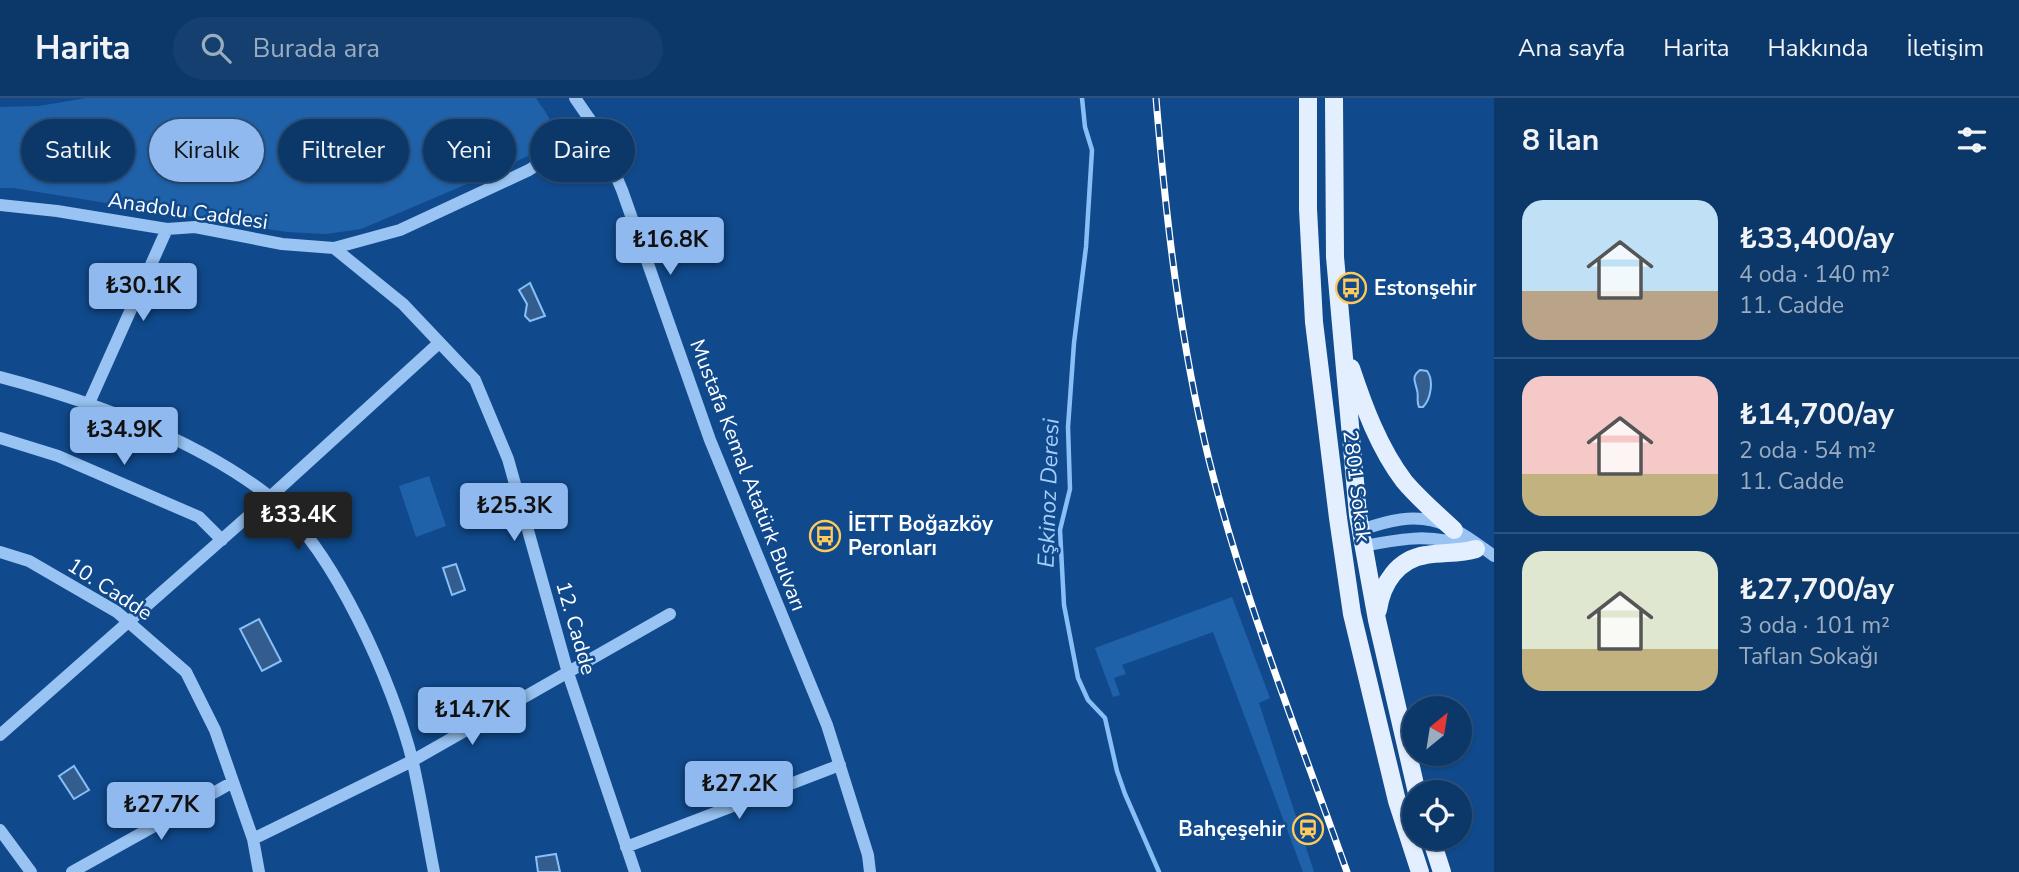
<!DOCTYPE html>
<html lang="tr">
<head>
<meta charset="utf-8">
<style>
	body { margin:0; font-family:"Nunito Sans",sans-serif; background:#153f6f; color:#f1f3f6; height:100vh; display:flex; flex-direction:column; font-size:26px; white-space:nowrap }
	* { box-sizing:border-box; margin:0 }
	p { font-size:23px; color:#9aacc0 }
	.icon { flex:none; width:38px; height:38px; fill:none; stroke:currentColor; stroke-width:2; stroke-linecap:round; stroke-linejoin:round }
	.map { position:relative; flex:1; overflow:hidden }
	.drawer { display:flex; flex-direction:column; background:#0c3869; width:525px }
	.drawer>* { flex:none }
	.top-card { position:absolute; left:21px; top:21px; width:665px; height:63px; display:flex; gap:14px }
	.needle { width:46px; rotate:30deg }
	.tools { position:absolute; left:1402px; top:598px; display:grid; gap:14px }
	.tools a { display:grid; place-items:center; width:70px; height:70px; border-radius:50%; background:#0c3869; box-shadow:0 2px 5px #0004,0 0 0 2px #2c527d; font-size:35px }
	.price { position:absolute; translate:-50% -60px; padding:0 16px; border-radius:7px; background:#90b9f0; color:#111; font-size:23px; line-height:46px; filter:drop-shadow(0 2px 4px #0008) }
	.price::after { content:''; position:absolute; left:50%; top:42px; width:21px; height:16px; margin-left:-10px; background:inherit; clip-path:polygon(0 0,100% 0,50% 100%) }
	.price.on { background:#222; color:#fff }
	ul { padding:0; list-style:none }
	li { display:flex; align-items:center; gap:21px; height:175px; padding:0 28px }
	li+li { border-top:2px solid #2c527d }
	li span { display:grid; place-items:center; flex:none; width:196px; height:140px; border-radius:21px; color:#555 }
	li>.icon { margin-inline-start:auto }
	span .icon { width:84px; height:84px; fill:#fffc; stroke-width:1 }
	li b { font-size:30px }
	h2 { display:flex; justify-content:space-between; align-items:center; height:84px; padding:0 28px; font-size:30px }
	.chip { padding:0 24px; border-radius:32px; background:#0c3869; box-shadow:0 2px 5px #0004,0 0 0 2px #2c527d; font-size:24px; line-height:63px }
	.chip.on { background:#90b9f0; color:#111 }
	header { display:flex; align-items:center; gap:42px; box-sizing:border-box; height:98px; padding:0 35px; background:#0c3869; border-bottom:2px solid #2c527d }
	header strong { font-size:33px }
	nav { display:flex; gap:38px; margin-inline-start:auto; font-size:24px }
	.search { width:490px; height:63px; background:#153f6f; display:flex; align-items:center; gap:18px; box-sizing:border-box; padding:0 24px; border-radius:38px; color:#9aacc0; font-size:26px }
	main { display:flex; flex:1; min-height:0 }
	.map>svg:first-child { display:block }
	.green { fill:#1f62aa }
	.water { fill:#325d8e; stroke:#89bff6; stroke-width:2 }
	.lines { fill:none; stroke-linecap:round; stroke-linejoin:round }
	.stream { stroke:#89bff6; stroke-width:4.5 }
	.minor { stroke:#98c3f2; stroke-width:12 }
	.major { stroke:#e3efff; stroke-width:18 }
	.rail-casing { stroke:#fff; stroke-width:7 }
	.rail { stroke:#104a8c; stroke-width:4.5; stroke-dasharray:13; stroke-linecap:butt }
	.labels { text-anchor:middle; stroke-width:5; stroke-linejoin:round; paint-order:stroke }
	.street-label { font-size:21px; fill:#fff; stroke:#104a8c }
	.poi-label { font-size:21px; font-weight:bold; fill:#fff; stroke:#104a8c; text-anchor:start }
	.water-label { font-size:23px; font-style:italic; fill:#a4cdf9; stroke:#104a8c }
</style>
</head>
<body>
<header>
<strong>Harita</strong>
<div class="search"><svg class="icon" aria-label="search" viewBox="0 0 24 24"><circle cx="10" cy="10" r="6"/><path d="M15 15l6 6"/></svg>Burada ara</div>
<nav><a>Ana sayfa</a><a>Harita</a><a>Hakkında</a><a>İletişim</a></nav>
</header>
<main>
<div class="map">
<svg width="1494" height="774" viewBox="0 0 1494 774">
	<rect width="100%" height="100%" fill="#104a8c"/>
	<path class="green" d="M86 0H536C550 22 556 22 547 49L479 81 361 131 326 136 287 134 13 90H0V9L39 8Z
		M429 378 446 428 416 439 399 388Z
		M1232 499 1270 600 1259 605 1314 774H1303L1213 534 1122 567 1126 576 1114 580 1120 597 1113 599 1095 550Z"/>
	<path class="water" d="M530 185 545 218 530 223 525 218 527 206 519 192Z
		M1420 272 1427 273C1434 282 1431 301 1423 309H1419C1416 303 1419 298 1417 292 1415 283 1411 279 1420 272Z
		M456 466 465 492 452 497 443 470Z
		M259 521 281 563 262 573 240 531Z
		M74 668 89 692 74 701 59 678Z
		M556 756 560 774H538L536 759Z"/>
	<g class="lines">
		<path class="stream" d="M1082 0 1085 29 1092 52 1086 149 1074 245 1068 329 1070 391 1060 432 1064 507 1078 580 1088 602 1105 620 1117 673 1125 696 1159 774"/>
		<path class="minor" d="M575 0 595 29 622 92 710 342 827 627 868 757 870 774
			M0 107 57 113 167 131 195 129 282 146 334 150 400 132 529 72 595 29
			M334 150 403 206 475 282 508 361 568 575 635 774
			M0 279C91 303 194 340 269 398 333 448 394 587 413 665 421 701 427 738 434 774
			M89 305 167 131
			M0 340 58 358 199 419 222 442
			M1361 432C1423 410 1443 420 1494 458
			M1364 448C1405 440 1432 435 1473 450
			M0 454 29 463 117 514 186 574 215 632 253 741 259 774
			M0 637 270 399 439 245
			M0 732 31 774
			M253 741 412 663 670 516
			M626 749 840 667
			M72 774 233 684"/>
		<path class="major" d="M1308 0V111L1314 224 1338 420 1352 516 1397 703 1420 774
			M1334 0 1335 159 1358 417 1377 522 1417 695
			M1351 270C1364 309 1379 350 1404 383 1419 401 1437 416 1454 432
			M1378 512C1382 485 1398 461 1426 457 1443 454 1459 456 1476 451
			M1431 740 1442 774"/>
		<g class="rail-casing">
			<path id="rail" d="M1156 0C1166 122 1180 243 1209 362 1244 502 1299 638 1347 774"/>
		</g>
		<use href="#rail" class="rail"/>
	</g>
	<defs>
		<g id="bus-ring" transform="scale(1.575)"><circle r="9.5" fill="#104a8c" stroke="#ffca59" stroke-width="1.5"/><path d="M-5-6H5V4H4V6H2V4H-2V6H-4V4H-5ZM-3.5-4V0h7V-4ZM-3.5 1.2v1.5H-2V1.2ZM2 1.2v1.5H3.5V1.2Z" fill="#ffca59"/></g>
		<g id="station-ring" transform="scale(1.575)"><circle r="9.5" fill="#104a8c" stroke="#ffca59" stroke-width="1.5"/><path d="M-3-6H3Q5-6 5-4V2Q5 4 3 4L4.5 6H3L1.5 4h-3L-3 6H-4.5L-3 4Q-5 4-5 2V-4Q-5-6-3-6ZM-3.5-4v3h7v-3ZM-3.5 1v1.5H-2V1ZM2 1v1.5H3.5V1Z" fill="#ffca59"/></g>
	</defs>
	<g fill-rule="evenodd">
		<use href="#bus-ring" x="1351" y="190"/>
		<use href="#bus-ring" x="825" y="438"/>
		<use href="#station-ring" x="1308" y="731"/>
	</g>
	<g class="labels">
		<g class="street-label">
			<text transform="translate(188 113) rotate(8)" y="7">Anadolu Caddesi</text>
			<text transform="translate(748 377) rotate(69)" y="7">Mustafa Kemal Atatürk Bulvarı</text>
			<text transform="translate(1357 388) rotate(83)" y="7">2801 Sokak</text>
			<text transform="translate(110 491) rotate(33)" y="7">10. Cadde</text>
			<text transform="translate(576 530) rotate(74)" y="7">12. Cadde</text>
		</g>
		<g class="poi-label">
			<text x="1374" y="197">Estonşehir</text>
			<text x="848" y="433">İETT Boğazköy<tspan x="848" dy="24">Peronları</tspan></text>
			<text x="1285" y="738" text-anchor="end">Bahçeşehir</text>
		</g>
		<g class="water-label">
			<text transform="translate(1048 395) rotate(-88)" y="8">Eşkinoz Deresi</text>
		</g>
	</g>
</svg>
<div class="tools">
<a><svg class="needle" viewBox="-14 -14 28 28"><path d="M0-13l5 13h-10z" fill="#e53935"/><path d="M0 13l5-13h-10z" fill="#9aacc0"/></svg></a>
<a><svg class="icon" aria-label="locate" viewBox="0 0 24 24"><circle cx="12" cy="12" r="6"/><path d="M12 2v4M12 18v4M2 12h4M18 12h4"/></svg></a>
</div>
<b class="price" style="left:670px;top:179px">₺16.8K</b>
<b class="price" style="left:143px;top:225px">₺30.1K</b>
<b class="price" style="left:124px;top:369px">₺34.9K</b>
<b class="price" style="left:514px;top:445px">₺25.3K</b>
<b class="price on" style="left:298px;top:454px">₺33.4K</b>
<b class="price" style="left:472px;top:649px">₺14.7K</b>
<b class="price" style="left:739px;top:723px">₺27.2K</b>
<b class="price" style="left:161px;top:744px">₺27.7K</b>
<div class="top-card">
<a class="chip">Satılık</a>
<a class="chip on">Kiralık</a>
<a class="chip">Filtreler</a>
<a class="chip">Yeni</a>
<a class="chip">Daire</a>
</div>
</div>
<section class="drawer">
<h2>8 ilan<svg class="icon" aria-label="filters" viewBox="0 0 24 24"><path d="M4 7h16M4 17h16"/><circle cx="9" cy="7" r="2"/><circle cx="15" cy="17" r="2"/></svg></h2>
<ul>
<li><span style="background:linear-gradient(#bfe0f5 65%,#b9a48a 0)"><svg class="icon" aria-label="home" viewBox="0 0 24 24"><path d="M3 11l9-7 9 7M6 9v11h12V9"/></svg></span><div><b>₺33,400/ay</b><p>4 oda · 140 m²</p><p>11. Cadde</p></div></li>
<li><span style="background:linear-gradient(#f6c9c9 70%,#c2b280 0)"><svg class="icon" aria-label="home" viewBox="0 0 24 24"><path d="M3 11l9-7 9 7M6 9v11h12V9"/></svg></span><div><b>₺14,700/ay</b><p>2 oda · 54 m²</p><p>11. Cadde</p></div></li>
<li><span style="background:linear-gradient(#dfe7d0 70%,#c2b280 0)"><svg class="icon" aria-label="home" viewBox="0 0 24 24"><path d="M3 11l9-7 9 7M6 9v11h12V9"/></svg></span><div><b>₺27,700/ay</b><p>3 oda · 101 m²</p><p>Taflan Sokağı</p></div></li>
</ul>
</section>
</main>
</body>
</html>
